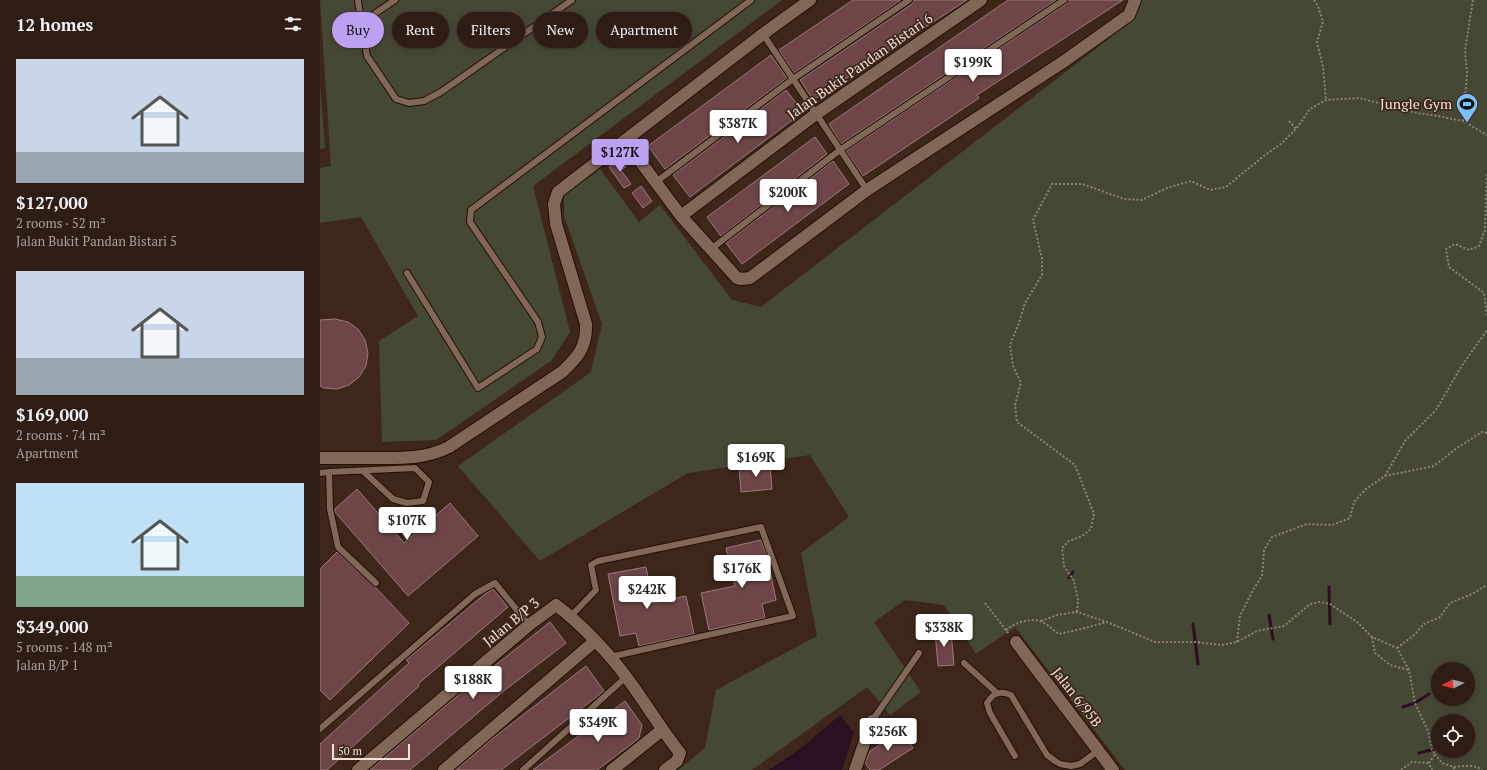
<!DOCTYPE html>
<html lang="en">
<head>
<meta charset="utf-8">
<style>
	body { margin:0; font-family:"PT Serif",serif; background:#3a2a22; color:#f1f3f6; height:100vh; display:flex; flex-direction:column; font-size:15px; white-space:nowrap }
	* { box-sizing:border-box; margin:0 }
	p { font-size:13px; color:#a7a2a0 }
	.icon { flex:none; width:22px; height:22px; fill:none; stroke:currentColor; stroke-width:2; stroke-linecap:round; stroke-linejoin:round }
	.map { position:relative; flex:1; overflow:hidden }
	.side { display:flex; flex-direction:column; background:#2e1d14; width:320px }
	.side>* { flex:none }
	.top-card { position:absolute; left:12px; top:12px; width:380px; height:36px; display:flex; gap:8px }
	.needle { width:26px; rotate:264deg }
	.tools { position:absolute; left:1111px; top:662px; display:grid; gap:8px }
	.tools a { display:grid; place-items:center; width:44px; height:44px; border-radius:50%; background:#2e1d14; box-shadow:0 2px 10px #0003,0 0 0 1px #493b34; font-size:20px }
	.scale { position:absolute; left:12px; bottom:10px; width:78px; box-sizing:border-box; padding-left:4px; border:2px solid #f1e2d9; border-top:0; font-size:11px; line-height:14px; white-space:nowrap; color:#f1e2d9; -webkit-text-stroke:3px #3e271a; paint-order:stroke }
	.price { position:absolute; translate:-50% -34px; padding:0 9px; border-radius:4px; background:#fff; color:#222; font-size:13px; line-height:26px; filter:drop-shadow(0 1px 2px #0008) }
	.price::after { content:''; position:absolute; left:50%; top:24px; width:12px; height:9px; margin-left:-6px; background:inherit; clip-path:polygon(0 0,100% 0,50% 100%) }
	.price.current { background:#bca0f2; color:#111 }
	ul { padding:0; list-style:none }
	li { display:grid; align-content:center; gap:8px; height:212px; padding:0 16px }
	li span { display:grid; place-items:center; height:124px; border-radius:0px; color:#555 }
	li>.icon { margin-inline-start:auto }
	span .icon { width:72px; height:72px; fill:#fffc; stroke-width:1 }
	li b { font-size:17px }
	h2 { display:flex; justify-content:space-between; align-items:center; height:48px; padding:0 16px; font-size:17px }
	.pill { padding:0 14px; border-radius:18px; background:#2e1d14; box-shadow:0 2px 10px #0003,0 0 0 1px #493b34; font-size:14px; line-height:36px }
	.pill.current { background:#bca0f2; color:#111 }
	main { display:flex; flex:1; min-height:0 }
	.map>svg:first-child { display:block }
	.green { fill:#454934; fill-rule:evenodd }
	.water { fill:#2c0f21 }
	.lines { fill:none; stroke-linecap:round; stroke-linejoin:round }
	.stream { stroke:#2c0f21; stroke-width:3 }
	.building { fill:#6e4648; stroke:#9a7a7a }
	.lane-casing { stroke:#240f04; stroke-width:8 }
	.street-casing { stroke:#240f04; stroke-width:14 }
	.path { stroke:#948176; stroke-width:2; stroke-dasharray:2 2; stroke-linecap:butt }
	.lane { stroke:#816758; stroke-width:6 }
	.street { stroke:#816758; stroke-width:12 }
	.labels { text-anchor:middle; stroke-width:3.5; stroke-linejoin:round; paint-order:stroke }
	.street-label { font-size:14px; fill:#f1e2d9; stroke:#3e271a }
	.poi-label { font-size:14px; fill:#f1e2d9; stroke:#3e271a; text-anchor:end }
</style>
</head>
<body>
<main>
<section class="side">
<h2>12 homes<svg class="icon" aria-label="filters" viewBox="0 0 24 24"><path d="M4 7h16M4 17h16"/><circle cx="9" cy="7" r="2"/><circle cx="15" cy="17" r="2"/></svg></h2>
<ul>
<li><span style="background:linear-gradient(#c9d6e8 75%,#9aa5b1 0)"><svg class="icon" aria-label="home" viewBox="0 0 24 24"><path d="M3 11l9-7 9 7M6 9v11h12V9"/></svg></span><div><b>$127,000</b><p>2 rooms · 52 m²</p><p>Jalan Bukit Pandan Bistari 5</p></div></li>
<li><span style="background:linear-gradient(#c9d6e8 70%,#9aa5b1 0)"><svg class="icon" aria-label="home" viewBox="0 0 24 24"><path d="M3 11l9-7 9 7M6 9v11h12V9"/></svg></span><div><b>$169,000</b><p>2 rooms · 74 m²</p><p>Apartment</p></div></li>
<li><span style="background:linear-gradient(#bfe0f5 75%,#7fa58c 0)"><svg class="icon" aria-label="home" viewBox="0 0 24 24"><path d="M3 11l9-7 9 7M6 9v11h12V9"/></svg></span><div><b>$349,000</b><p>5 rooms · 148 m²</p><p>Jalan B/P 1</p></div></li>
</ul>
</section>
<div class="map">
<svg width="1167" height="770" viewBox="0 0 1167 770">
	<rect width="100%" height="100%" fill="#3e271a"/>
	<path class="green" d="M0 0H462L213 186 250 332 231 361 116 440 62 442 59 341 98 316 41 217 0 223V168L11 166Z
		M821 0H1167V770H805L695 627 656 654 624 605 585 600 554 622 601 692 570 715 547 687 432 770H358L385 748 396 690 497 636 481 553 529 517 490 455 368 473 220 561 138 466 271 372 282 324 244 216V195L280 169 319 222 340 205 412 300 441 307 813 20 820 7ZM1118 669H1148V699H1118ZM1118 721H1148V751H1118Z
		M0 83 5 148 0 149Z"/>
	<path class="water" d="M520 715 534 733 522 770H449L481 748Z"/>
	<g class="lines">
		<path class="stream" d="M749 578 753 572
			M1009 587 1010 624
			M949 615 953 639
			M873 624 878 664
			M1083 707 1095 703 1109 694
			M1099 753 1118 748"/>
	</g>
	<path class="building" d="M533 0H581L474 73 459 50Z
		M593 0H647L493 100 480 80 592 4Z
		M688 0H736L521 144 509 124Z
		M748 0H803L657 95 659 98 543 176 526 151 746 4Z
		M451 55 467 78 345 169 328 146Z
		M466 90 483 112 370 197 353 175Z
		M495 137 507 154 401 236 387 217Z
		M301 159 306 167 301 170 311 184 304 188 289 167Z
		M513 161 529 184 422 264 406 243Z
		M321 186 332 201 323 208 312 193Z
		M15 319 28 322 38 329 45 340 48 353 46 366 39 377 29 385 17 389 4 388 0 386V320Z
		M450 465 452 489 421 492 419 468Z
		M37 489 84 543 130 503 158 536 88 596 15 512V509Z
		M441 540 447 556 456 600 442 604 445 618 389 630 381 593 415 586 406 548Z
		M17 552 55 587 89 623 10 700 0 690V569Z
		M326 567 333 603 366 596 374 634 319 646 316 633 300 636 288 574Z
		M173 589 188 607 98 684 99 686 7 770H0V744L89 663 86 660 165 594Z
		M230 622 246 643 185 690 90 770H50L163 674V675Z
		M631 631 634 665 618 666 615 632Z
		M266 666 284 691 279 695 181 770H136L172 739Z
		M305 701 322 725 319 738 313 743 277 770H213Z
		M582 730 593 748 559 770H550L545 763 550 751Z"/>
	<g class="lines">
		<g class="lane-casing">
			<path id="lane" d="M38 0 41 23
				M75 0 41 23 47 56 76 99 89 103 104 101 121 92 252 0
				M443 34 547 190
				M336 182 473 79 589 0
				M391 249 520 150 744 0
				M87 273 158 388 217 349 222 337 218 322 150 222 151 210 431 0
				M9 472 10 509 18 547 56 583
				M0 473 9 472 95 468 109 482 103 501 87 503 73 499 43 471
				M251 616 276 590 271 565 278 561 441 527 473 616 290 657
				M644 663 677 693
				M552 721 599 653
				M0 729 155 594 175 583 209 625
				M695 756 670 713 667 703C673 693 680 690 691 695L727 755 735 761 740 764 751 766 760 764 779 750
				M203 770 306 677"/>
		</g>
		<g class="street-casing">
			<path id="street" d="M305 141 361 216 417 278 422 279 430 278 547 190 743 62 809 15 815 0
				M361 216 496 114 661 0
				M0 458C19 458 37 458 56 458 82 458 105 459 129 447L242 372C258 357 267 347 266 324L236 224 234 204 238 192 443 34 490 0
				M696 642 793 770
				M38 770 209 625 236 605C260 623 289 653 307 678 325 702 341 729 360 753L357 761 345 770
				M124 770 275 641
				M292 770 342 730
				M535 770 552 721"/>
		</g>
		<path class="path" d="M994 0 998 6 1003 22 997 42 1003 67 1006 100
			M969 121 976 129
			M1143 121 1147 74 1145 50 1153 0
			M1167 174 1165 230 1159 246 1149 250 1135 244 1126 249 1129 267 1164 293 1167 315
			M1065 476 1085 441 1116 410 1141 367 1167 330
			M665 603 689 634
			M757 612 758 600 754 581 744 566 742 548 749 541 762 536 771 529 774 514 767 496 755 465 697 422 695 405 701 383 693 366 690 345 699 323 705 303 722 275V259L713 220 732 184H762L804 199 822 200 847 188 871 181 890 190 906 187 945 155 962 143 976 129 990 109 1006 100 1039 98 1097 113 1118 116 1143 121 1167 135
			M721 621 737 615 757 612 787 622
			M686 630C695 623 708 618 720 621 726 623 733 630 739 634L765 628 787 622 835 642H876L902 645 917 642 937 631 964 626 990 604 1000 602 1010 604 1037 622 1052 637 1077 648 1089 670 1095 703 1108 731 1112 750 1115 754 1109 763 1112 770
			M1052 637 1055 653 1070 665 1089 670
			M917 642 920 616 933 590 942 576 944 550 952 537 987 524 1012 525 1030 518 1034 502 1046 489 1065 476 1114 466 1137 448 1162 432 1167 433
			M1077 648 1093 636 1104 624 1120 617 1130 603 1152 594 1167 585
			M1115 754 1122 763 1134 767V770
			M1134 767C1142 766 1155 764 1162 770
			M1081 770 1092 762 1109 763"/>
		<use href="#lane" class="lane"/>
		<use href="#street" class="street"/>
	</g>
	<defs>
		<g id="stadium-pin" transform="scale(1.15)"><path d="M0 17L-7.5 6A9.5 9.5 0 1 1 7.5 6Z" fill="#7abff8" stroke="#3e271a"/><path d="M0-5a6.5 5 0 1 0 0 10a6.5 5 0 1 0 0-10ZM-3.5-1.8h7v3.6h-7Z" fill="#111"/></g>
	</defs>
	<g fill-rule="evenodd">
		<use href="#stadium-pin" x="1147" y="104"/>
	</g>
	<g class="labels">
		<g class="street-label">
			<text transform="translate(540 66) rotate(-35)" y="5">Jalan Bukit Pandan Bistari 6</text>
			<text transform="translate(191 622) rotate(-39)" y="5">Jalan B/P 3</text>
			<text transform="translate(757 697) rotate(52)" y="5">Jalan 6/95B</text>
		</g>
		<g class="poi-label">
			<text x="1132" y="109">Jungle Gym</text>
		</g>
	</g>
</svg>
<div class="tools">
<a><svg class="needle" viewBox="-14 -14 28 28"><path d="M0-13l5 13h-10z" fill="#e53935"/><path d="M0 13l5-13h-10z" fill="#a7a2a0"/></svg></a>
<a><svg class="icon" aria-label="locate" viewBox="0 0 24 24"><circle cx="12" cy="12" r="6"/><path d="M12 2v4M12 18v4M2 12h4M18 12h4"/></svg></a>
</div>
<div class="scale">50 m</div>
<b class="price" style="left:653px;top:83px">$199K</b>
<b class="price" style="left:418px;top:144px">$387K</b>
<b class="price current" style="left:300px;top:173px">$127K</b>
<b class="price" style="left:468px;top:213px">$200K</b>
<b class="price" style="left:436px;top:478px">$169K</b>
<b class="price" style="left:87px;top:541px">$107K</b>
<b class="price" style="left:422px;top:589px">$176K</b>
<b class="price" style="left:327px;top:610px">$242K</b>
<b class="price" style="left:624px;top:648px">$338K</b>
<b class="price" style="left:153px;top:700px">$188K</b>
<b class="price" style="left:278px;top:743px">$349K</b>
<b class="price" style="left:568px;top:752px">$256K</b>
<div class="top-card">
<a class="pill current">Buy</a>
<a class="pill">Rent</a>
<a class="pill">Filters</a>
<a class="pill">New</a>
<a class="pill">Apartment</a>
</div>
</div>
</main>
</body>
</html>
